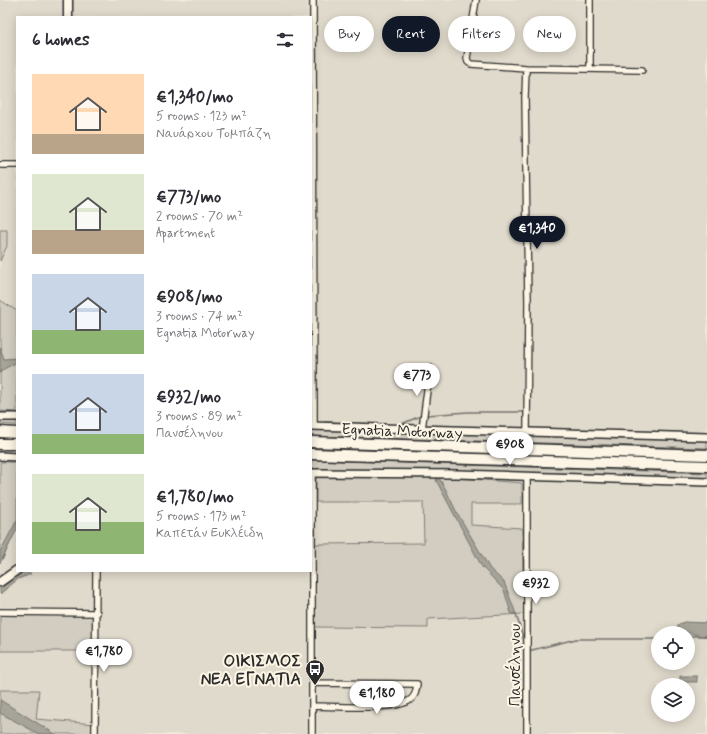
<!DOCTYPE html>
<html lang="en">
<head>
<meta charset="utf-8">
<style>
	body { margin:0; font-family:Mynerve,sans-serif; background:#f2f2f3; color:#2b2b33; height:100vh; display:flex; flex-direction:column; font-size:15px; white-space:nowrap }
	* { box-sizing:border-box; margin:0 }
	p { font-size:13px; color:#7c7c81 }
	.icon { flex:none; width:22px; height:22px; fill:none; stroke:currentColor; stroke-width:2; stroke-linecap:round; stroke-linejoin:round }
	.map { position:relative; flex:1; overflow:hidden }
	.details { position:absolute; left:16px; top:16px; width:296px; height:556px; display:flex; flex-direction:column; background:#fff; border-radius:0px; box-shadow:0 2px 10px #0003 }
	.details>* { flex:none }
	.banner { position:absolute; left:324px; top:16px; width:323px; height:36px; display:flex; gap:8px }
	.fabs { position:absolute; left:651px; top:626px; display:grid; gap:8px }
	.fabs a { display:grid; place-items:center; width:44px; height:44px; border-radius:50%; background:#fff; box-shadow:0 2px 10px #0003; font-size:20px }
	.price { position:absolute; translate:-50% -34px; padding:0 9px; border-radius:14px; background:#fff; color:#222; font-size:13px; line-height:26px; filter:drop-shadow(0 1px 2px #0008) }
	.price::after { content:''; position:absolute; left:50%; top:24px; width:12px; height:9px; margin-left:-6px; background:inherit; clip-path:polygon(0 0,100% 0,50% 100%) }
	.price.selected { background:#111827; color:#fff }
	ul { padding:0; list-style:none }
	li { display:flex; align-items:center; gap:12px; height:100px; padding:0 16px }
	li span { display:grid; place-items:center; flex:none; width:112px; height:80px; border-radius:0px; color:#555 }
	li>.icon { margin-inline-start:auto }
	span .icon { width:48px; height:48px; fill:#fffc; stroke-width:1 }
	li b { font-size:17px }
	h2 { display:flex; justify-content:space-between; align-items:center; height:48px; padding:0 16px; font-size:17px }
	.tag { padding:0 14px; border-radius:18px; background:#fff; box-shadow:0 2px 10px #0003; font-size:14px; line-height:36px }
	.tag.selected { background:#111827; color:#fff }
	.map>svg:first-child { display:block }
	.built { fill:#e0dacc; fill-rule:evenodd }
	.green { fill:#d2cdc0; stroke:#7e7c76 }
	.water { fill:#a6a399; stroke:#75736d }
	.lines { fill:none; stroke-linecap:round; stroke-linejoin:round }
	.stream { stroke:#75736d; stroke-width:1.5 }
	.minor-casing { stroke:#2b2b2b; stroke-width:8 }
	.tertiary-casing { stroke:#2b2b2b; stroke-width:10 }
	.secondary-casing { stroke:#2b2b2b; stroke-width:11 }
	.motorway-casing { stroke:#2b2b2b; stroke-width:13 }
	.minor { stroke:#fcf5e5; stroke-width:5.5 }
	.tertiary { stroke:#fcf5e5; stroke-width:7 }
	.secondary { stroke:#fcf5e5; stroke-width:8 }
	.motorway { stroke:#fcf5e5; stroke-width:10 }
	.labels { text-anchor:middle; stroke-width:4; stroke-linejoin:round; paint-order:stroke }
	.street-label { font-size:16px; fill:#2b2b2b; stroke:#fcf5e5 }
	.poi-label { font-size:16px; font-weight:bold; fill:#2b2b2b; stroke:#fcf5e5; text-anchor:end }
</style>
</head>
<body>
<div class="map">
<svg width="707" height="734" viewBox="0 0 707 734">
	<rect width="100%" height="100%" fill="#efe9da"/>
	<filter id="ink" filterUnits="userSpaceOnUse"><feTurbulence type="fractalNoise" baseFrequency=".025" numOctaves="2"/><feDisplacementMap in="SourceGraphic" scale="8" xChannelSelector="R" yChannelSelector="G"/><feConvolveMatrix kernelMatrix="1 2 1 2 8 2 1 2 1" color-interpolation-filters="sRGB"/></filter>
	<g filter="url(#ink)">
		<path class="built" d="M0 0H707V734H0ZM17 17H311V571H17ZM658 633H688V663H658ZM658 685H688V715H658Z"/>
		<path class="green" d="M0 230H7V246L0 261Z
			M0 300 17 311V412L0 411Z
			M0 420 17 421V425L0 424Z
			M311 430 707 439V448L311 436Z
			M311 447 650 458V460L311 449Z
			M311 460 707 473V480L311 469Z
			M0 462H17V526L3 559 0 557Z
			M316 474 471 479 522 483V504H471V525L522 528 524 614 428 619V628L315 627V544L424 543 423 502H316Z
			M0 614H96L95 651H0Z
			M0 690H39L36 719 95 724V734H0Z"/>
		<path class="water" d="M0 347 4 359 17 358V362L4 369 0 373Z
			M439 478 445 488 456 511 490 569 504 582 516 614 511 613 504 590 482 567 436 480Z
			M17 520V529L0 563V552Z
			M18 571H28L31 574 18 579 0 594V580Z
			M684 622 707 623V637L676 630 678 625Z
			M680 676H697V682H680Z
			M0 700 55 734H39L0 713Z"/>
		<g class="lines">
			<path class="stream" d="M426 415 468 412H525
				M325 422 399 425 423 415
				M516 614 525 644
				M688 636H707
				M528 651 576 639H658"/>
			<g class="minor-casing">
				<path id="minor" d="M313 0 314 426
					M476 0 467 58 468 62 471 64 526 68 642 70
					M526 68 525 97 528 302 527 432
					M590 69V0
					M0 165H17
					M422 429 430 368
					M312 473V734
					M527 476V734
					M0 612 97 613
					M312 683 417 684C416 690 416 696 410 700 395 711 333 706 312 706
					M95 734 96 571"/>
			</g>
			<g class="tertiary-casing">
				<path id="tertiary" d="M0 417H17
					M311 426 707 437
					M0 456 17 457
					M311 473 458 474 707 482"/>
			</g>
			<g class="secondary-casing">
				<path id="secondary" d="M68 0V17
					M0 582 17 570"/>
			</g>
			<g class="motorway-casing">
				<path id="motorway" d="M0 432 17 433
					M311 442 707 455
					M0 444H17
					M311 454 707 466"/>
			</g>
			<use href="#minor" class="minor"/>
			<use href="#tertiary" class="tertiary"/>
			<use href="#secondary" class="secondary"/>
			<use href="#motorway" class="motorway"/>
		</g>
	</g>
	<defs>
		<g id="bus-pin" transform="scale(1)"><path d="M0 17L-7.5 6A9.5 9.5 0 1 1 7.5 6Z" fill="#2b2b2b" stroke="#fcf5e5"/><path d="M-5-6H5V4H4V6H2V4H-2V6H-4V4H-5ZM-3.5-4V0h7V-4ZM-3.5 1.2v1.5H-2V1.2ZM2 1.2v1.5H3.5V1.2Z" fill="#fff"/></g>
	</defs>
	<g fill-rule="evenodd">
		<use href="#bus-pin" x="315" y="669"/>
	</g>
	<g class="labels">
		<g class="street-label">
			<text transform="translate(402 430) rotate(2)" y="6">Egnatia Motorway</text>
			<text transform="translate(514 665) rotate(-90)" y="6">Πανσέληνου</text>
		</g>
		<g class="poi-label">
			<text x="301" y="666">ΟΙΚΙΣΜΟΣ<tspan x="301" dy="18">ΝΕΑ ΕΓΝΑΤΙΑ</tspan></text>
		</g>
	</g>
</svg>
<div class="fabs">
<a><svg class="icon" aria-label="locate" viewBox="0 0 24 24"><circle cx="12" cy="12" r="6"/><path d="M12 2v4M12 18v4M2 12h4M18 12h4"/></svg></a>
<a><svg class="icon" aria-label="layers" viewBox="0 0 24 24"><path d="M12 4l9 5-9 5-9-5zM3 14l9 5 9-5"/></svg></a>
</div>
<b class="price selected" style="left:537px;top:250px">€1,340</b>
<b class="price" style="left:417px;top:397px">€773</b>
<b class="price" style="left:510px;top:466px">€908</b>
<b class="price" style="left:536px;top:605px">€932</b>
<b class="price" style="left:104px;top:673px">€1,780</b>
<b class="price" style="left:377px;top:715px">€1,180</b>
<div class="banner">
<a class="tag">Buy</a>
<a class="tag selected">Rent</a>
<a class="tag">Filters</a>
<a class="tag">New</a>
</div>
<section class="details">
<h2>6 homes<svg class="icon" aria-label="filters" viewBox="0 0 24 24"><path d="M4 7h16M4 17h16"/><circle cx="9" cy="7" r="2"/><circle cx="15" cy="17" r="2"/></svg></h2>
<ul>
<li><span style="background:linear-gradient(#ffd9b3 75%,#b9a48a 0)"><svg class="icon" aria-label="home" viewBox="0 0 24 24"><path d="M3 11l9-7 9 7M6 9v11h12V9"/></svg></span><div><b>€1,340/mo</b><p>5 rooms · 123 m²</p><p>Ναυάρχου Τομπάζη</p></div></li>
<li><span style="background:linear-gradient(#dfe7d0 70%,#b9a48a 0)"><svg class="icon" aria-label="home" viewBox="0 0 24 24"><path d="M3 11l9-7 9 7M6 9v11h12V9"/></svg></span><div><b>€773/mo</b><p>2 rooms · 70 m²</p><p>Apartment</p></div></li>
<li><span style="background:linear-gradient(#c9d6e8 70%,#8fb573 0)"><svg class="icon" aria-label="home" viewBox="0 0 24 24"><path d="M3 11l9-7 9 7M6 9v11h12V9"/></svg></span><div><b>€908/mo</b><p>3 rooms · 74 m²</p><p>Egnatia Motorway</p></div></li>
<li><span style="background:linear-gradient(#c9d6e8 75%,#8fb573 0)"><svg class="icon" aria-label="home" viewBox="0 0 24 24"><path d="M3 11l9-7 9 7M6 9v11h12V9"/></svg></span><div><b>€932/mo</b><p>3 rooms · 89 m²</p><p>Πανσέληνου</p></div></li>
<li><span style="background:linear-gradient(#dfe7d0 60%,#8fb573 0)"><svg class="icon" aria-label="home" viewBox="0 0 24 24"><path d="M3 11l9-7 9 7M6 9v11h12V9"/></svg></span><div><b>€1,780/mo</b><p>5 rooms · 173 m²</p><p>Καπετάν Ευκλέιδη</p></div></li>
</ul>
</section>
</div>
</body>
</html>
